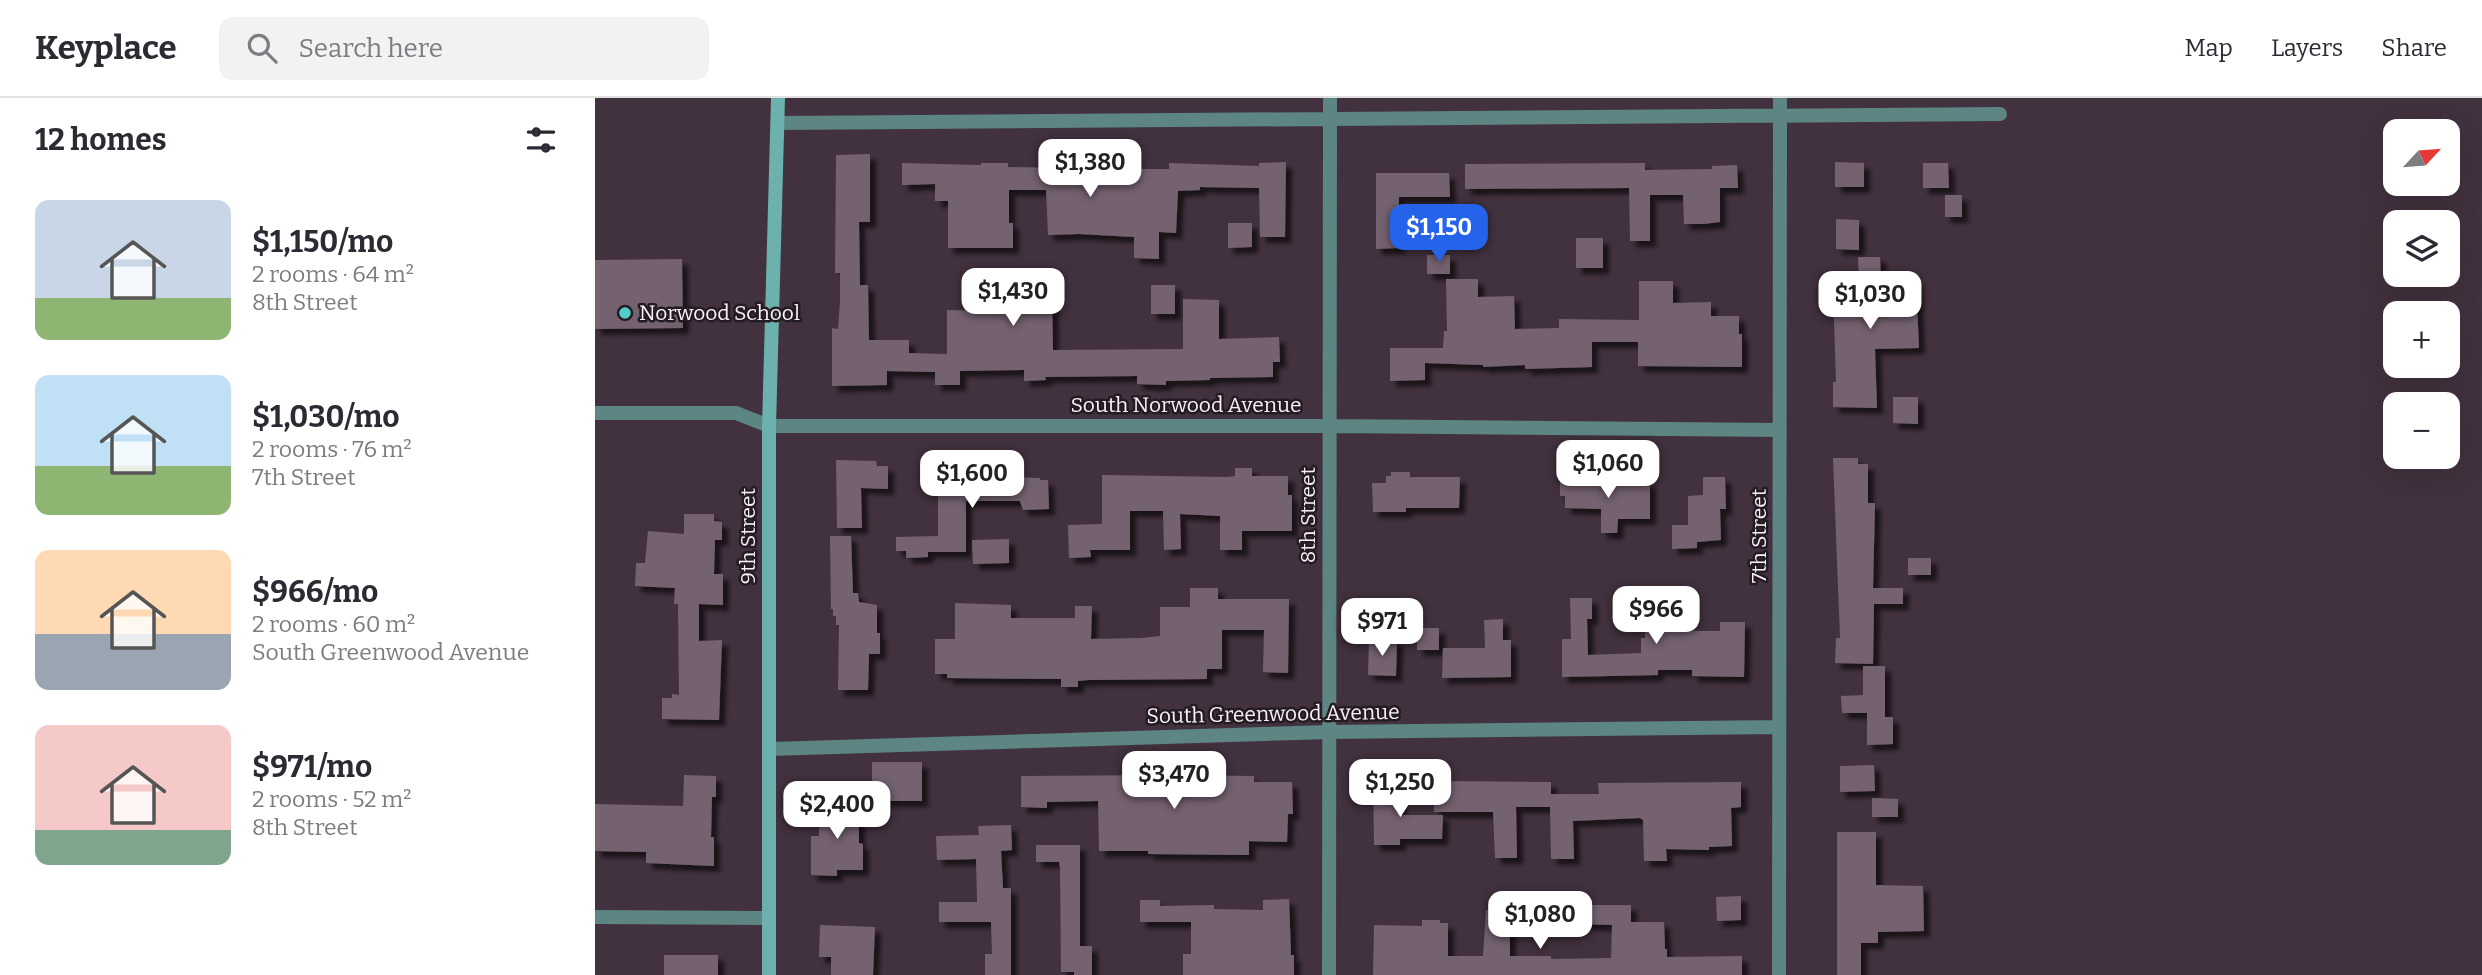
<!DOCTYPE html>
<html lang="en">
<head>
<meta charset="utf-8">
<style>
	body { margin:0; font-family:Bitter,serif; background:#f2f2f3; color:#2b2b33; height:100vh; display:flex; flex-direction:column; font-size:26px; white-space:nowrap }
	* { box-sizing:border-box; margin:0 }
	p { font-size:23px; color:#7c7c81 }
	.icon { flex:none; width:38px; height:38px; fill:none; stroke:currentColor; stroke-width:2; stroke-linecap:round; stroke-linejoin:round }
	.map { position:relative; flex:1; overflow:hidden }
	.drawer { display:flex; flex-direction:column; background:#fff; width:595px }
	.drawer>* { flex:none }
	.needle { width:46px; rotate:64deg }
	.tools { position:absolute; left:1788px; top:21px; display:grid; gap:14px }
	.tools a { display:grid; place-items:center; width:77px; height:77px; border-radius:14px; background:#fff; box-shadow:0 7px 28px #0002; font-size:35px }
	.price { position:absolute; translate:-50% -60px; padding:0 16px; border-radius:14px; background:#fff; color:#222; font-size:23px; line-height:46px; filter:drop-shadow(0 2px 4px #0008) }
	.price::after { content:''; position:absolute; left:50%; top:42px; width:21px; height:16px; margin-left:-10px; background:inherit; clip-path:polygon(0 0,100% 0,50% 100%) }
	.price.active { background:#2563eb; color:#fff }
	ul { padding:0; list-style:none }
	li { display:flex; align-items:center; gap:21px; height:175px; padding:0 35px }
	li span { display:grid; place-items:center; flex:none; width:196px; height:140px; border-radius:14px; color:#555 }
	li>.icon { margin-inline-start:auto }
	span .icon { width:84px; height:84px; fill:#fffc; stroke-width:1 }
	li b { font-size:30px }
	h2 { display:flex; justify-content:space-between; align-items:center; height:84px; padding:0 35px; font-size:30px }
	header { display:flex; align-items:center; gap:42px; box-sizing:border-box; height:98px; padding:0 35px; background:#fff; border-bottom:2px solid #e1e1e2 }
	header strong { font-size:33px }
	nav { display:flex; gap:38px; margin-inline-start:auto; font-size:24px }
	.search { width:490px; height:63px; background:#f2f2f3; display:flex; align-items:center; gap:18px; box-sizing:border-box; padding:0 24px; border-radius:14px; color:#7c7c81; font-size:26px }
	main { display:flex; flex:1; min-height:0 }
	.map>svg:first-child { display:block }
	.building { fill:#756271; filter:url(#shadow) }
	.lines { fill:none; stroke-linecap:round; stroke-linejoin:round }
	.street { stroke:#5c8583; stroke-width:14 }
	.secondary { stroke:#6db1ae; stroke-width:14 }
	.poi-dot { fill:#53cdc9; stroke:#241c22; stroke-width:2.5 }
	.labels { text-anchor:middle; stroke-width:5; stroke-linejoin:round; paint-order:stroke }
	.poi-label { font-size:21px; fill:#fbeff8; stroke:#241c22; text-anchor:start }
	.street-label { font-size:21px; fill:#fbeff8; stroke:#241c22 }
</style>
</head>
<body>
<header>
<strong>Keyplace</strong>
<div class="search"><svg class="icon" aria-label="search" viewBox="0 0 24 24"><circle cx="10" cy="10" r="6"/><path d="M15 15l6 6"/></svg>Search here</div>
<nav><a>Map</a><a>Layers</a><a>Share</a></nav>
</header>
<main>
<section class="drawer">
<h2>12 homes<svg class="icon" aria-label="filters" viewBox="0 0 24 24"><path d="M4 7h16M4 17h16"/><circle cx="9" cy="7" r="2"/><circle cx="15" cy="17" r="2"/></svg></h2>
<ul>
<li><span style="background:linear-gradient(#c9d6e8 70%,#8fb573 0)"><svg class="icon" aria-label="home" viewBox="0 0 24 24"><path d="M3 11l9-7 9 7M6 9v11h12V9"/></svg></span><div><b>$1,150/mo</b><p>2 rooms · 64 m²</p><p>8th Street</p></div></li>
<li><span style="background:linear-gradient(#bfe0f5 65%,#8fb573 0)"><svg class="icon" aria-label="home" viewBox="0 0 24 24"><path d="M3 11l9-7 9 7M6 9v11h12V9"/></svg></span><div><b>$1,030/mo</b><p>2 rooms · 76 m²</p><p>7th Street</p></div></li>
<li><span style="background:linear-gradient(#ffd9b3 60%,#9aa5b1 0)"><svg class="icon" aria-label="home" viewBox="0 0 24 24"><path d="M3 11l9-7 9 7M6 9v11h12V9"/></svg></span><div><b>$966/mo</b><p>2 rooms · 60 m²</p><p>South Greenwood Avenue</p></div></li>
<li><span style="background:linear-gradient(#f6c9c9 75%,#7fa58c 0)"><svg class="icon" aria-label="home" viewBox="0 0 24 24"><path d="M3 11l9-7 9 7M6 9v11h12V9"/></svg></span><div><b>$971/mo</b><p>2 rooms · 52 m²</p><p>8th Street</p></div></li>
</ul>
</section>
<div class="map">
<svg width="1887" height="877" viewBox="0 0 1887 877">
	<defs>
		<filter id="shadow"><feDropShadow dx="6" dy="6" stdDeviation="2" flood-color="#0009"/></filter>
	</defs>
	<rect width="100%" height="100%" fill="#42313e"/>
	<path class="building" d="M275 56V124H264L265 187H273L274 242H314V255L352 256V212L398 213V208H431L430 196H457L458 252 588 251V201L624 202V241L684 239 685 264H678V279L615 280V282L571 283V287L542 286V278L450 279 451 282 429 283V272L365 273V287H340V274L292 273V287L237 288V230L243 231 245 203V175H240L241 57Z
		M691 64 690 139H665L664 90 605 89V92L583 93 581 135 564 134V161L539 160V139L484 136 453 137 451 92H414V125H418V150H353V103H340V86L307 87V65L386 67V65H413V69L477 70V66H537V71H574V65L664 68V65Z
		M1240 64 1269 65V89H1240Z
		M1050 65V72L1117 71V68L1142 67 1143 90H1125V124L1108 126H1089L1088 97H1055V143H1035L1034 90 870 91V66Z
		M1328 65H1353L1354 90H1328Z
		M781 75H854L855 99H804V150L781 151Z
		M1350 97H1367V119H1350Z
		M1241 121 1264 122V152L1241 151Z
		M633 125H657V149L633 150Z
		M981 140H1008V170H981Z
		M832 157H855V176H832Z
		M1263 159H1285L1286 181H1321L1324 250 1280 251 1282 310 1238 309V284H1241L1238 192H1264Z
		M87 161 88 230 0 231V162Z
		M851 181H883V199L919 198 920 231 964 230V221L1044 222V183H1078V205L1116 204V218H1144V236H1147V269L1043 268V244H997V269L930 271V267L888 269V267L830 265V282L795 283V250H848L849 233H852Z
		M556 187H580V216H556Z
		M1298 299H1323V326L1298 325Z
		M1238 360H1263V366H1273V405H1280L1278 490H1308V506H1279L1278 566 1240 565 1241 540H1245Z
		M241 362 281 363 282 368H293V391L266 390 267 430H242Z
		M640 370H657V378H693V397H697V433H647V452H625V418L585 416 586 451 569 452 568 413H535V452H495L496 459 474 460 473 427 507 426V377L632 379 640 378Z
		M796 374H815V379H865L864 410H811V414H778L777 385H791V378H796Z
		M384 378 445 380V382H453L454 411 428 412 425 403H371V454H333V459L311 460V453H301V439L343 438V381H384Z
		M965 379 994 380V383L1055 384V421H1023L1022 435H1006V411L970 410V398H965Z
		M1108 379H1130L1131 411H1125L1126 442 1102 444V450L1077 451V427H1093V398L1108 397Z
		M89 416H119V423L127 424V442H120L119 476H128V507L104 506V543L127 542 124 622 67 621V600H77V596L84 597 83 506H79L80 490 40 488 41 465H50L53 433 89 436Z
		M235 438H256L258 495H263L264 504 282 507V535H285V556H274L273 592H243L244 527H241V518H238V511H236Z
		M414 441V465L378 466 377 442Z
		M1313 460H1336V477H1313Z
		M1075 489 1076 533H1125V524H1150L1149 579 1097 578V572H1063V577L967 579V541H976L975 500H997V521H992L993 557 1046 555V540H1050V490Z
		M595 490H623V501H694L693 575 668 574 669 532H627V571H612V581L493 582 483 583V589H466V581L352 580V576H340V541H360V505L416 507V520H480V508H497L496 541 546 540 565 538V509H595Z
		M908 521V542H916V579L847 580 848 550H890L889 522Z
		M822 530H844V552H822Z
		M774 541 802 542 801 578 773 577Z
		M1268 568H1290V619H1298V646L1272 647V615H1247L1246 598 1268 597Z
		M277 664H327V703H277Z
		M1279 667 1280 693 1245 694V668Z
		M89 677 121 678V699H117L116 739H119V768L51 765V754L0 753V706L88 708Z
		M575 677 659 678V684H697L698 716H693L692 744 654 743V757L553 756V753H504L503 703 452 704V710L426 709V678Z
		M839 683 956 684V696H1004L1003 685 1146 684V709L1136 710 1137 748 1114 749V752L1071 751 1072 763H1049L1048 722 1045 720 978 723 979 761H956L955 709H921L922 760H900L898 714H839Z
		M804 684 805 717H848L847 741H805V747H779L778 685Z
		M1277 700 1303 701V719H1277Z
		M224 707H264V745L268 746V772H242V778L216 777V738H224Z
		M416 727 417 752 406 753 408 790H416V877H390V856H397L396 824H344V804H382L381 761 342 762 341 738 384 737 383 728Z
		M1242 734H1281V787L1328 788 1329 833 1283 834V845H1266V877H1242Z
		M441 747H485V848H497V877H479V874H466L465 770 464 764H441Z
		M1146 798V822L1122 823 1121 799Z
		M694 801 696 857H699V877H588V856H596V824H545V802H565V808L619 807V811L668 812V802Z
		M982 807H1036V824H1069L1070 851H1072V859L1147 858V877H778L779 827 827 828V822H845V825H853V858H888L891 812 915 813V858H956V861L1016 860 1017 827 982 826Z
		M225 827 280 829 278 877H236V859H224Z
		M69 857H123V877H69Z"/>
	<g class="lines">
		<path class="street" d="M183 25 1405 16
			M0 315H141L174 328H735L1185 332
			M174 651 734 634 1184 629
			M0 819 174 820
			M734 877 735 0
			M1184 877 1185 0"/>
		<path class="secondary" d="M174 877V328L183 0"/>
	</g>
	<circle class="poi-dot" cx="30" cy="215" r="7"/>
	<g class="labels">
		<g class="poi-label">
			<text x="44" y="222">Norwood School</text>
		</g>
		<g class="street-label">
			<text x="591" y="314">South Norwood Avenue</text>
			<text transform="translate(713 417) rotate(-90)" y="7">8th Street</text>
			<text transform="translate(153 438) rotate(-90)" y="7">9th Street</text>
			<text transform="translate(1164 438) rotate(-90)" y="7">7th Street</text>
			<text transform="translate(678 616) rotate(-1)" y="7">South Greenwood Avenue</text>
		</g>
	</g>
</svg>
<div class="tools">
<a><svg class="needle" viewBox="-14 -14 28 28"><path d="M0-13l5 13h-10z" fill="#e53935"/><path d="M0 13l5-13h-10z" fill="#7c7c81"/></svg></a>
<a><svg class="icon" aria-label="layers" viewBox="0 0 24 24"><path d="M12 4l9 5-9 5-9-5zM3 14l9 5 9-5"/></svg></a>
<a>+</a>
<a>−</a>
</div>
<b class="price" style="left:495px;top:101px">$1,380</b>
<b class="price active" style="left:844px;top:166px">$1,150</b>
<b class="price" style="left:418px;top:230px">$1,430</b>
<b class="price" style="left:1275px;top:233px">$1,030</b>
<b class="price" style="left:1013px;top:402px">$1,060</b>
<b class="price" style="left:377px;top:412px">$1,600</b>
<b class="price" style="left:1061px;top:548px">$966</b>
<b class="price" style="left:787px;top:560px">$971</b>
<b class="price" style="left:579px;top:713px">$3,470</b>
<b class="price" style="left:805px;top:721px">$1,250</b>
<b class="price" style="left:242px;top:743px">$2,400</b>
<b class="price" style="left:945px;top:853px">$1,080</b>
</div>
</main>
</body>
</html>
